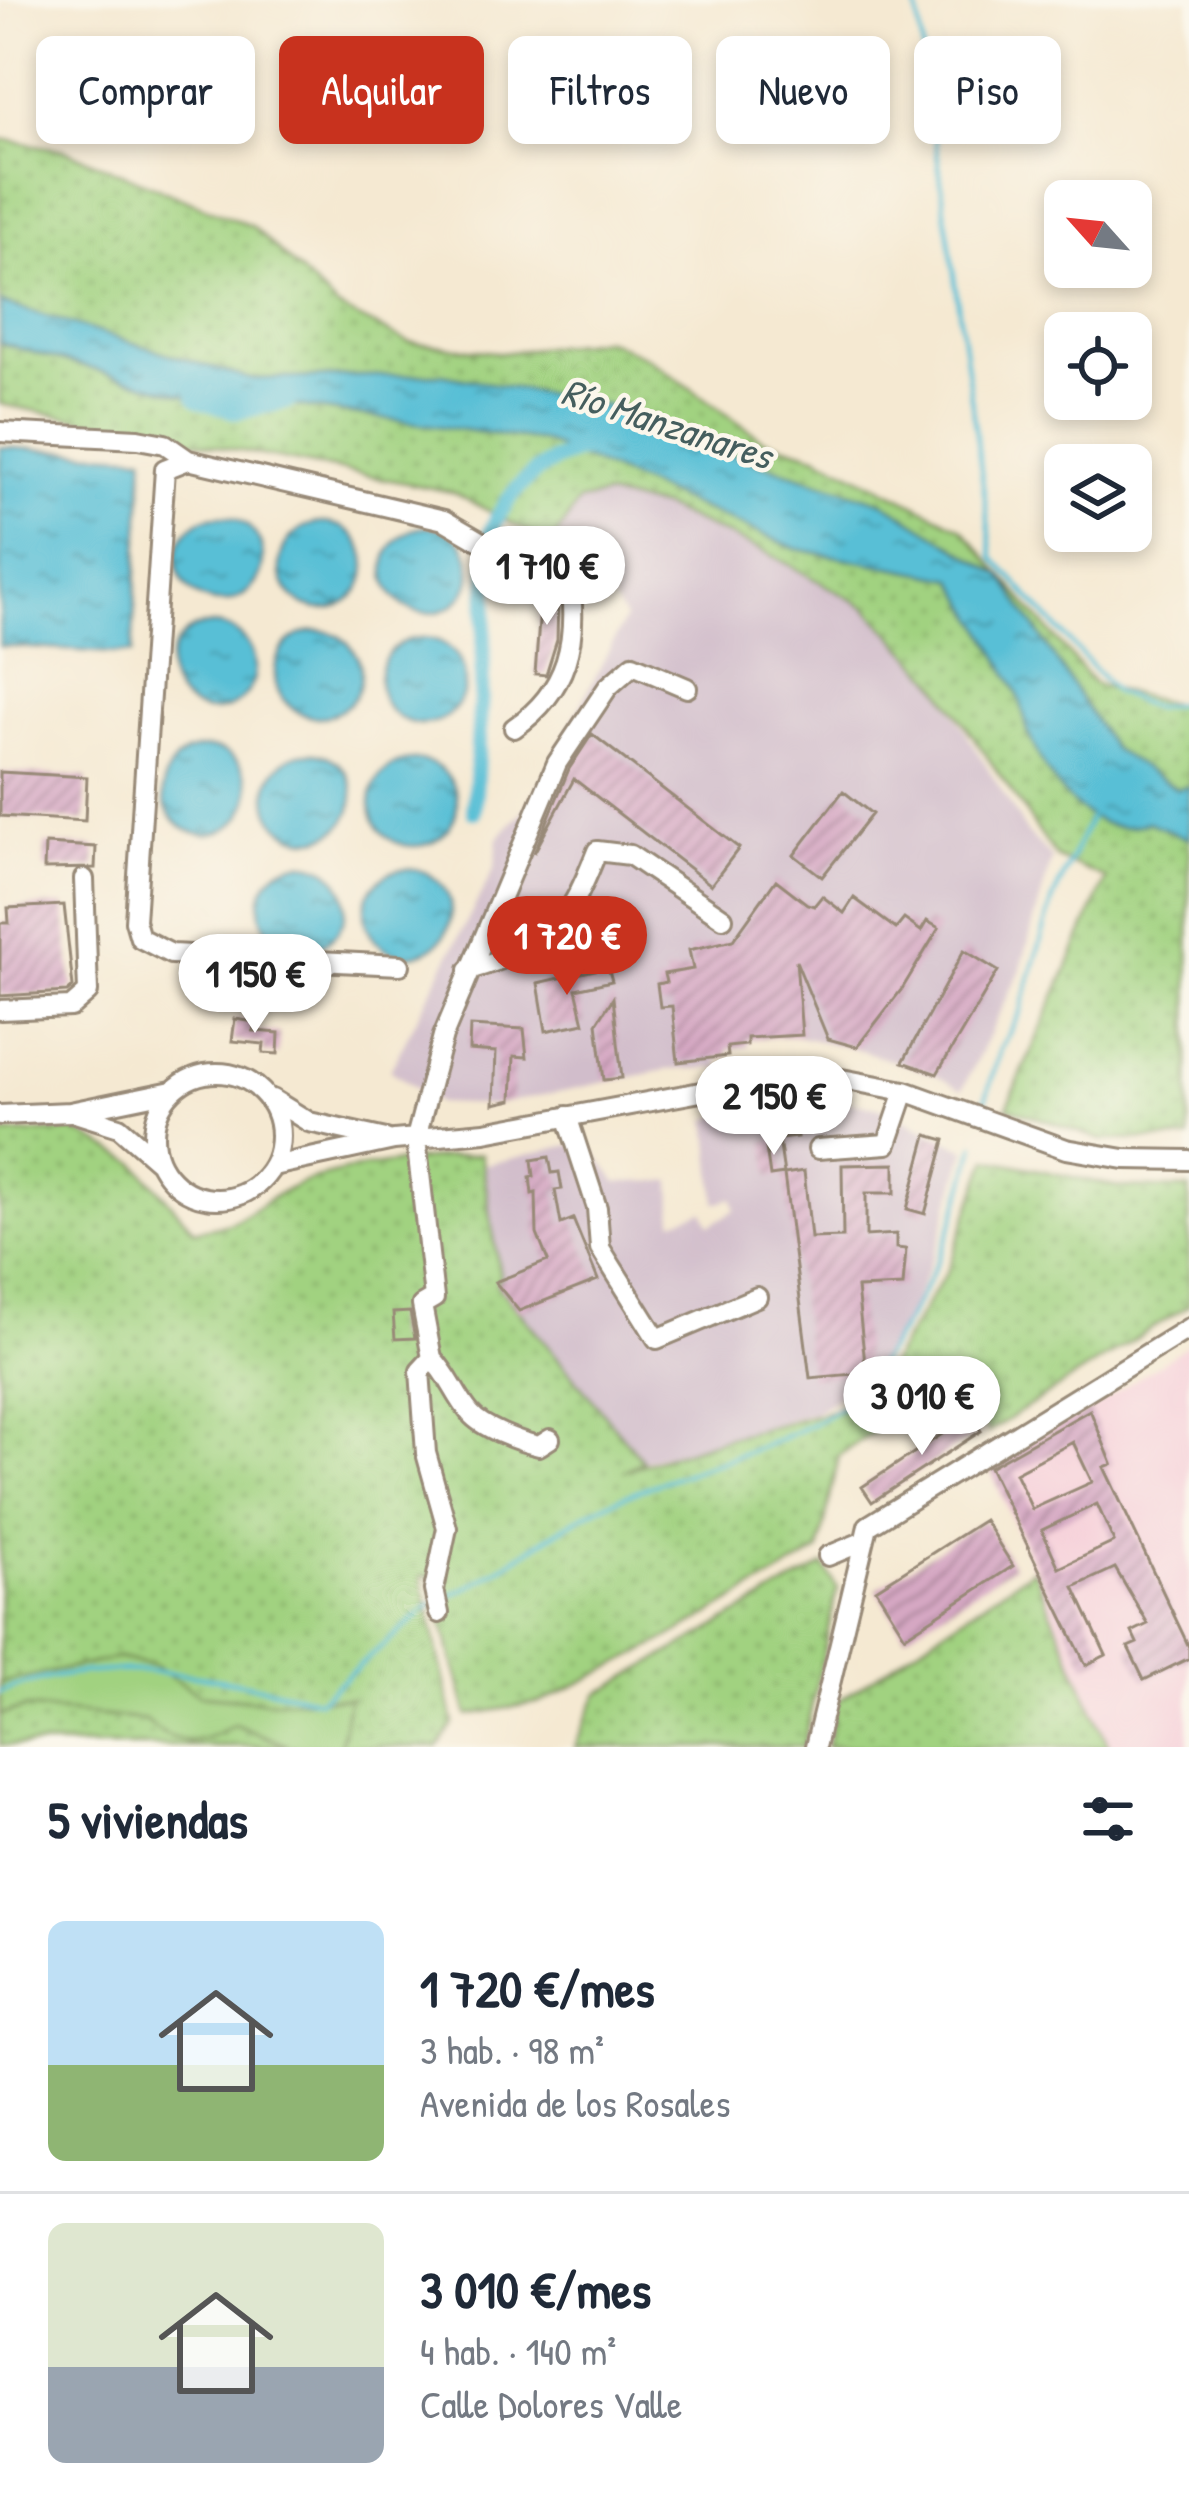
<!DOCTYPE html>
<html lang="es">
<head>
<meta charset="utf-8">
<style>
	body { margin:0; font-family:"Patrick Hand",sans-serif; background:#f6f6f7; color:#1f2937; height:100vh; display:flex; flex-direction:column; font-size:45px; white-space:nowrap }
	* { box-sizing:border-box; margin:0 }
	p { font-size:39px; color:#747a83 }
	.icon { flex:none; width:66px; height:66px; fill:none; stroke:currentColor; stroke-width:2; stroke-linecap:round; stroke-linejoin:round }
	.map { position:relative; height:1747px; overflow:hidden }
	.sheet { display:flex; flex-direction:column; background:#fff; flex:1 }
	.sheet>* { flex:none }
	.top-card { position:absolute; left:36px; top:36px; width:1119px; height:108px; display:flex; gap:24px }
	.needle { width:78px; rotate:297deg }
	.controls { position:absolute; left:1044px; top:180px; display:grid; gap:24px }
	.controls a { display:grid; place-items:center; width:108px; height:108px; border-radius:18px; background:#fff; box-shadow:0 6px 18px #0003; font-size:60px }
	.price { position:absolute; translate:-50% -102px; padding:0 27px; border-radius:42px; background:#fff; color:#222; font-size:39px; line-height:78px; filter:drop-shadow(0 3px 6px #0008) }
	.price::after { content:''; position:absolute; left:50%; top:72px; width:36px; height:27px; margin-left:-18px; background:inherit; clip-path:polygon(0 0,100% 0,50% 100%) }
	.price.on { background:#c8321e; color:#fff }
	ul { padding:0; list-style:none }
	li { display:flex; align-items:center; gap:36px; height:300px; padding:0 48px }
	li+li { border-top:3px solid #e0e1e3 }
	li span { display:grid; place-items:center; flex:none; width:336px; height:240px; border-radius:18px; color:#555 }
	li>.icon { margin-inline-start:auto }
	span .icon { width:144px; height:144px; fill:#fffc; stroke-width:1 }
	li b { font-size:51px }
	h2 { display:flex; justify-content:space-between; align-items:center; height:144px; padding:0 48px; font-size:51px }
	.tag { padding:0 42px; border-radius:18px; background:#fff; box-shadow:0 6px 18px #0003; font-size:42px; line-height:108px }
	.tag.on { background:#c8321e; color:#fff }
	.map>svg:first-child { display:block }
	.built { fill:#f6cfd9 }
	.industrial { fill:#d1bdcb }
	.grass { fill:url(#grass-dots); stroke:#6e7e4f; stroke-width:3 }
	.garden { fill:#a1d280; stroke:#6e7e4f; stroke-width:3 }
	.water { fill:url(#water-ripples); stroke:#4a747a; stroke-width:3 }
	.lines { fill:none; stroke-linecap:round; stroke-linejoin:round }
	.stream { stroke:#58bfd6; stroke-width:4.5 }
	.canal { stroke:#58bfd6; stroke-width:16 }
	.river { stroke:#58bfd6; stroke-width:27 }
	.building { fill:url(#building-hatch); fill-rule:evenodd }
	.minor-casing { stroke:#988a78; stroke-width:24 }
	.minor { stroke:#fff; stroke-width:18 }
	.labels { text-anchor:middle; stroke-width:9; stroke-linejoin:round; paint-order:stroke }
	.water-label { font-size:39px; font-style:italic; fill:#455e5e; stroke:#fbf7ec }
</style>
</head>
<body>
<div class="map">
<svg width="1189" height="1747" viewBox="0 0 1189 1747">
	<defs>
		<pattern id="grass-dots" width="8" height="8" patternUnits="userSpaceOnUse" patternTransform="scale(3)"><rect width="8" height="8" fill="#a1d280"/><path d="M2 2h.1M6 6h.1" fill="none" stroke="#8cb46e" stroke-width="1.8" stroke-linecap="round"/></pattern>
		<pattern id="water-ripples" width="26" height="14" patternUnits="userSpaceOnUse" patternTransform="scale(3)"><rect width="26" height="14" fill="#58bfd6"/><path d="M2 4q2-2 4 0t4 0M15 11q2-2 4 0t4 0" fill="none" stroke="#4a9bad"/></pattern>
		<pattern id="building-hatch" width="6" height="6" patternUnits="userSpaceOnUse" patternTransform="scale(3)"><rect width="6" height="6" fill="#d5a7c3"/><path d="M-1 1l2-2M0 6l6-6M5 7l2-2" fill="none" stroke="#ae889e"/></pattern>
	</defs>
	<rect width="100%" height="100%" fill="#fbf7ec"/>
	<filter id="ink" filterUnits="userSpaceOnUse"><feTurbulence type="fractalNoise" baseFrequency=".00833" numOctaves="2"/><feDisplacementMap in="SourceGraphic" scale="24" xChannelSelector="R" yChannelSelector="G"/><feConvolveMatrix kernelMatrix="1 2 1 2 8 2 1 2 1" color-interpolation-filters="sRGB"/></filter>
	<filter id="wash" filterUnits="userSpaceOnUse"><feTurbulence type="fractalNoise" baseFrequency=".004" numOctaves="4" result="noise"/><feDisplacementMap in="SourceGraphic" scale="48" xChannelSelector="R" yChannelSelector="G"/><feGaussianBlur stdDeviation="2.7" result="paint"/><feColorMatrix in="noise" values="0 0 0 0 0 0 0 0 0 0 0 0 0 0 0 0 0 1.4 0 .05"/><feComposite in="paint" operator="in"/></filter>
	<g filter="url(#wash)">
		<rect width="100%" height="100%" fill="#f5e9d2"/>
		<path class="built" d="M1189 1344V1747H1110L986 1461 1090 1410Z"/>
		<path class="industrial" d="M605 496 662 507 766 552 867 608 933 678 1028 834 1052 858 1020 972 962 1090 936 1075 857 1049 795 1036 749 1039 748 1047 729 1049 728 1056 719 1058V1068L666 1070 494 1105 438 1103 390 1070 495 867 498 838 529 804 625 619 590 566 551 544 579 501Z
			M823 1096 880 1108 966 1149 939 1241 910 1312 866 1378 815 1412 643 1461 494 1282 500 1275 484 1165 587 1141 617 1182 672 1181 674 1221 703 1211 710 1225 735 1210 733 1198 716 1203 708 1120 730 1109Z"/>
		<path class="grass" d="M0 139 65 150 253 227 338 308 408 342 503 353 605 339 648 358 762 439 816 455 962 528 1094 684 1174 705 1189 700V1139L1102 1140 1007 1107 1106 879 1056 857 933 678 867 608 766 552 662 507 605 496 579 501 551 544 452 492 0 404Z
			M76 1131 136 1163 194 1230C253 1223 248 1206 295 1186 339 1166 432 1158 481 1154L500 1276 496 1283 643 1461 623 1471 718 1440 866 1402 947 1271 988 1159 1119 1187 1189 1189V1305L988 1432 969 1394 890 1421 839 1455 819 1551 664 1641 542 1702 468 1715 429 1575 421 1576 454 1724 438 1747 0 1745V1134Z
			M824 1565 837 1588 803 1747H575L598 1694Z
			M1033 1569 1109 1747H827L837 1702Z"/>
		<path class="garden" d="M117 1658 155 1666 200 1695 269 1701 349 1698 340 1747H291L234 1724C199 1747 174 1747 145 1720L26 1708 0 1715V1683Z"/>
		<path class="water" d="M0 302 250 379 441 374 630 410 724 452 883 502 1002 576 1113 749 1177 789 1189 786V839L1148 822C1093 843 1052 788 1031 740 1025 726 1024 709 1018 695 1000 655 975 616 954 579L797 549 542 441 268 402 223 406 0 343Z
			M0 447 144 456 132 654 0 646Z
			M177 559a43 43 0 1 1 86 0a43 43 0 1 1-86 0Z
			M280 566a43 43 0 1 1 86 0a43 43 0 1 1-86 0Z
			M385 570a43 43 0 1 1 86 0a43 43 0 1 1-86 0Z
			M169 668a43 43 0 1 1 86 0a43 43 0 1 1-86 0Z
			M275 674a43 43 0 1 1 86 0a43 43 0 1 1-86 0Z
			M379 681a43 43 0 1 1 86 0a43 43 0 1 1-86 0Z
			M163 791a43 43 0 1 1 86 0a43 43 0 1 1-86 0Z
			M267 796a43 43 0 1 1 86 0a43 43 0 1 1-86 0Z
			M371 803a43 43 0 1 1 86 0a43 43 0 1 1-86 0Z
			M260 906a43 43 0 1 1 86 0a43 43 0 1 1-86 0Z
			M365 912a43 43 0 1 1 86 0a43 43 0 1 1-86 0Z"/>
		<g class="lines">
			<path class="stream" d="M916 0 993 557 1115 692 1154 708 1189 703
				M982 1110 1002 1046 1021 1011 1053 899 1090 818
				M442 1599C503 1575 553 1526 617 1499 693 1467 777 1450 846 1404 860 1395 870 1375 880 1361 929 1291 956 1228 975 1145
				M0 1692C101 1653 217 1675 319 1700L432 1604"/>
			<path class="canal" d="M491 531C510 487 542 458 590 448
				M474 811 489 560"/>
			<path class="river" d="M201 395 237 406 286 396"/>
		</g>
		<g id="blocks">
			<path class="building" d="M542 583 557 587 558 601 557 640 546 675 535 674Z
				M592 734 739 848 711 885 574 779 534 853 569 769Z
				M0 772 87 777 85 821 0 816Z
				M843 791 872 814 822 877 794 855Z
				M45 844 96 847 95 868 44 869Z
				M776 880 807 904 814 906 822 896 844 913 854 898 896 929 904 919 921 931 927 921 939 928 902 989 857 1047 828 1039 796 961 802 1035 747 1038V1045L727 1047 728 1056 678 1062 672 1006 660 1007 657 984 666 982 664 974 693 969 689 950 733 940Z
				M64 905 73 987 67 992 0 996V923H9L8 908Z
				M964 950 998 971 937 1074 903 1062Z
				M608 967 612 981 576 989 584 1023 546 1031 538 983Z
				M613 998 622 1078 604 1080 597 1023Z
				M235 1019 255 1022 253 1031 279 1033 278 1054 263 1053 264 1044 232 1041Z
				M470 1026 524 1029 527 1057 514 1056 512 1100 494 1104 496 1052 469 1050Z
				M794 1103 797 1137 779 1139 776 1105Z
				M927 1135 945 1140 925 1214 907 1209Z
				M779 1139 784 1174 770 1176 765 1141Z
				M549 1157 552 1173 559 1172 562 1189 555 1190 561 1224 573 1219 598 1280 519 1311 495 1282 548 1261 537 1234 536 1193 532 1194 530 1177 534 1176 532 1160Z
				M895 1164V1193H866V1236L896 1234V1248L906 1249 903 1286 857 1288 866 1373 810 1378 784 1174 804 1171 811 1238 843 1237 842 1165Z
				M410 1312 415 1338 395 1339 393 1313Z
				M1090 1410 1112 1464 1104 1467 1189 1647V1658L1144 1680 1128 1647 1137 1643 1132 1632 1148 1624 1115 1568 1074 1587 1106 1655 1086 1665 989 1467ZM1073 1442 1092 1482 1032 1509 1015 1473ZM1097 1504 1114 1542 1059 1568 1042 1530Z
				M971 1415 981 1431 872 1502 862 1487Z
				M984 1520 1013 1566 905 1636 876 1589Z"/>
		</g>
	</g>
	<g filter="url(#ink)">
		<use href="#blocks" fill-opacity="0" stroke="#988a78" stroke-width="3"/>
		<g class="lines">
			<g class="minor-casing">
				<path id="minor" d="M0 432 138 439 165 444 188 460 444 520 509 558 569 577C579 640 568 691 514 728
					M188 460 165 469 135 921 140 938 171 954 400 965
					M469 970C550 945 566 930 597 851L630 855 723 918
					M0 1010 71 1007 88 992 84 879
					M154 1136a63 63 0 1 1 126 0a63 63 0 1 1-126 0Z
					M272 1099 309 1122 386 1139
					M75 1113 119 1127 158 1161
					M0 1115 70 1112 172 1091
					M567 1116 597 1208 600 1248 657 1339 757 1297
					M818 1149 887 1144 905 1091
					M273 1166 394 1140 485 1132 760 1081 831 1077 905 1091 1066 1149 1124 1159 1189 1160
					M432 1358C449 1375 455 1395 470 1413 482 1428 520 1442 539 1446L550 1439
					M828 1556 862 1542
					M439 1613 434 1590 447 1528 426 1453 420 1371 432 1358 422 1305 434 1298 416 1138 443 1036 557 763 608 687 633 665 687 688
					M815 1747 868 1526 1189 1328"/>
			</g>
			<use href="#minor" class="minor"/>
		</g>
	</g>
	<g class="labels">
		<g class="water-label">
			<text transform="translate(667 423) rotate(18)" y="14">Río Manzanares</text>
		</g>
	</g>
</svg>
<div class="controls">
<a><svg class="needle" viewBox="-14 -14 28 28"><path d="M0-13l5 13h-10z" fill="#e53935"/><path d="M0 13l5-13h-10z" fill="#747a83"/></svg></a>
<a><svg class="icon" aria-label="locate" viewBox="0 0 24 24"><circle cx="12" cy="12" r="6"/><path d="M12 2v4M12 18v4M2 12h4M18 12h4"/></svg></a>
<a><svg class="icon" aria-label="layers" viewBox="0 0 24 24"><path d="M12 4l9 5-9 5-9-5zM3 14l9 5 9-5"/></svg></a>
</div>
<b class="price" style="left:547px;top:628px">1 710 €</b>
<b class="price on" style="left:567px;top:998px">1 720 €</b>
<b class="price" style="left:255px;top:1036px">1 150 €</b>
<b class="price" style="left:774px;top:1158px">2 150 €</b>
<b class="price" style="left:922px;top:1458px">3 010 €</b>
<div class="top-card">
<a class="tag">Comprar</a>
<a class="tag on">Alquilar</a>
<a class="tag">Filtros</a>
<a class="tag">Nuevo</a>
<a class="tag">Piso</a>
</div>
</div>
<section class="sheet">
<h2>5 viviendas<svg class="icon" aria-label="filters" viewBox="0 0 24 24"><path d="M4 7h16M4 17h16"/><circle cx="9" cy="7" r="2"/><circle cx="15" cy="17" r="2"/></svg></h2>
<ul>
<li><span style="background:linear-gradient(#bfe0f5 60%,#8fb573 0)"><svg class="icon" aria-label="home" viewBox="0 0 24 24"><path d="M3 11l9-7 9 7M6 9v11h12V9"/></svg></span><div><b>1 720 €/mes</b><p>3 hab. · 98 m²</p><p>Avenida de los Rosales</p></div></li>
<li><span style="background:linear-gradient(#dfe7d0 60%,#9aa5b1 0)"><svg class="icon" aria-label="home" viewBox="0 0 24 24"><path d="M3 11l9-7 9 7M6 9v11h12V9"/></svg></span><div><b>3 010 €/mes</b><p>4 hab. · 140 m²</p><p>Calle Dolores Valle</p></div></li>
</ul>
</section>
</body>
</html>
